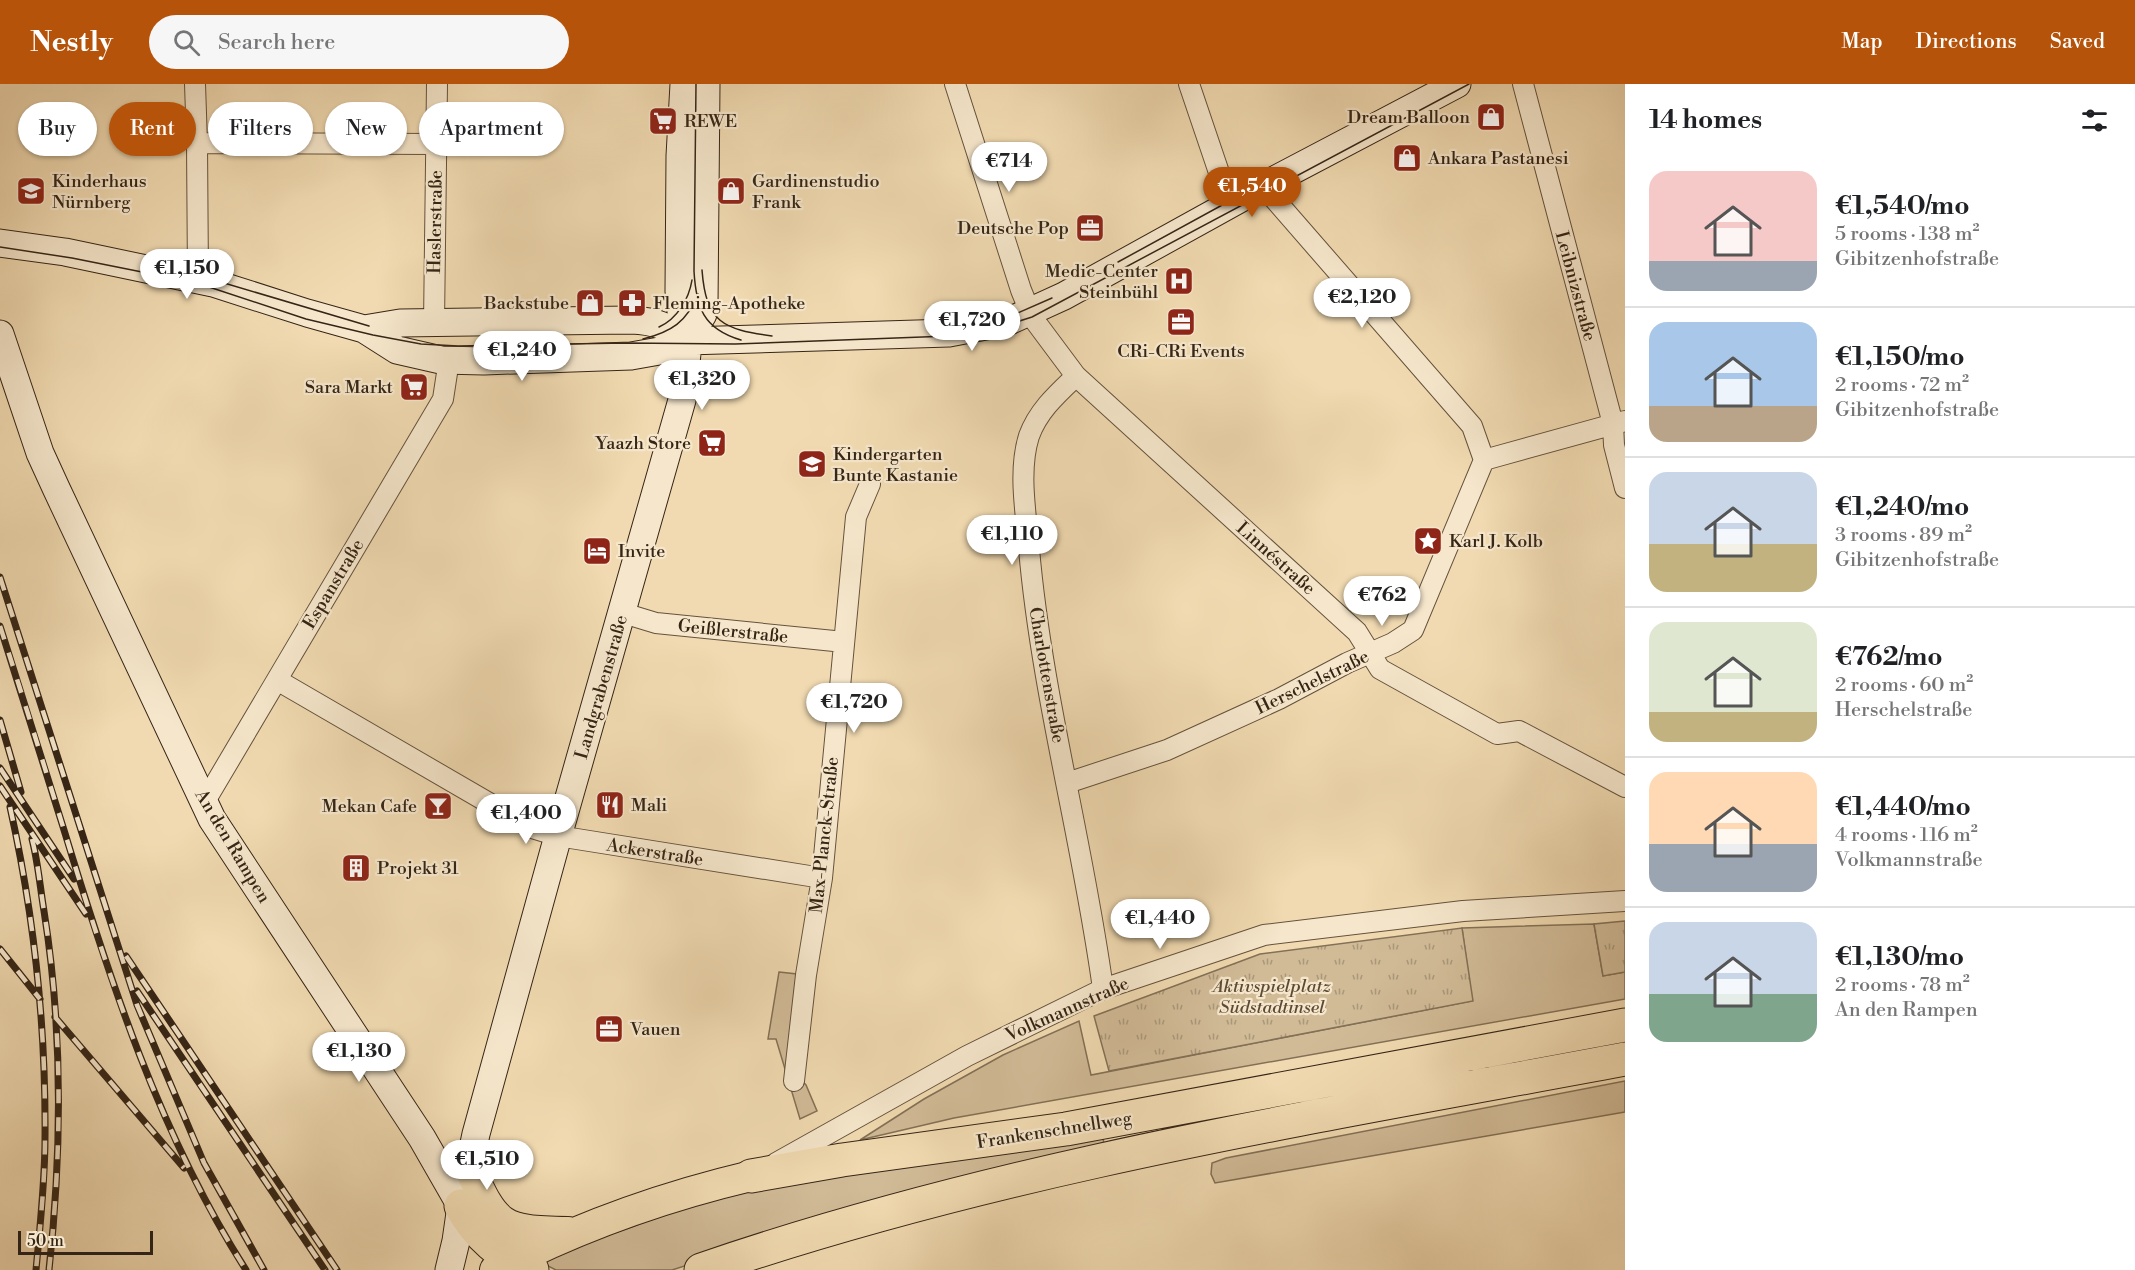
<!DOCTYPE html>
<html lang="en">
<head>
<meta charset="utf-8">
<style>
	body { margin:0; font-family:"Libre Bodoni",serif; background:#f6f6f6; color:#202124; height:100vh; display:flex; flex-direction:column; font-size:22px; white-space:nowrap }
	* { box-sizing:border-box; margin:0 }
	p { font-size:20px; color:#757577 }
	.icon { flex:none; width:33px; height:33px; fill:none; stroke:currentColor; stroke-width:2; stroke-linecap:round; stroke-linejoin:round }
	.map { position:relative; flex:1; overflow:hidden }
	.details { display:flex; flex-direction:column; background:#fff; width:510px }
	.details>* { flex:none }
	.top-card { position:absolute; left:18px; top:18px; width:570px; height:54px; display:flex; gap:12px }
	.scale { position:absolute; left:18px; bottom:15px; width:135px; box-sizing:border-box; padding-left:6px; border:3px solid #352516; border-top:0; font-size:16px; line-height:21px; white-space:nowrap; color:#352516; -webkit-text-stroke:4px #f6e7cc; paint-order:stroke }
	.price { position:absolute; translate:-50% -51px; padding:0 14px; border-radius:21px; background:#fff; color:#222; font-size:20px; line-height:39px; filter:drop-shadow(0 2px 3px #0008) }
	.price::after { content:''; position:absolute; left:50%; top:36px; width:18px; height:14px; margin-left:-9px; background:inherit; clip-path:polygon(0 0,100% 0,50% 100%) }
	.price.current { background:#b45309; color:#fff }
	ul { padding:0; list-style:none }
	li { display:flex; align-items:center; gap:18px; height:150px; padding:0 24px }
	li+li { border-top:2px solid #e0e0e0 }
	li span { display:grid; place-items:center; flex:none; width:168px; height:120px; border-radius:18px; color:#555 }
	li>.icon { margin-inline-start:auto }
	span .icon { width:72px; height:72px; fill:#fffc; stroke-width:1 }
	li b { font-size:26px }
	h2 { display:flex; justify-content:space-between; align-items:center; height:72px; padding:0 24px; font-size:26px }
	.tag { padding:0 21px; border-radius:27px; background:#fff; box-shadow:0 2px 4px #0004; font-size:21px; line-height:54px }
	.tag.current { background:#b45309; color:#fff }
	header { display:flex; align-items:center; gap:36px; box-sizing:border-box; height:84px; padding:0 30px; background:#b45309; color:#fff }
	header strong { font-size:28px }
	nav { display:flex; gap:33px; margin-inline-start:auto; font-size:21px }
	.search { width:420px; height:54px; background:#f6f6f6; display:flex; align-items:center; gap:15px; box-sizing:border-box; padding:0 21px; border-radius:33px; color:#757577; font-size:22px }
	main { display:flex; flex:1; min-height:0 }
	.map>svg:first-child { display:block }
	.green { fill:#d1bb97; stroke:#837056; stroke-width:1.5 }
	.park { fill:url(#park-tufts); stroke:#837056; stroke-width:1.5 }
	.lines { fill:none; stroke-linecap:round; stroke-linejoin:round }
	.street-casing { stroke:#64523d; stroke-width:22 }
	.secondary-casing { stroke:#352516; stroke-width:29 }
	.primary-casing { stroke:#352516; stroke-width:32 }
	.highway-casing { stroke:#352516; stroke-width:35 }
	.street { stroke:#f6e7cc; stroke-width:20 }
	.secondary { stroke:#f6e7cc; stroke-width:27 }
	.primary { stroke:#f1dab1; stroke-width:30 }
	.highway { stroke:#f1dab1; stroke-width:33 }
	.tram { stroke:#352516; stroke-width:1.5 }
	.rail-casing { stroke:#352516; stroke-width:7 }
	.rail { stroke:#f6e7cc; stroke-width:4.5; stroke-dasharray:14; stroke-linecap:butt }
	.labels { text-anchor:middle; stroke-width:4.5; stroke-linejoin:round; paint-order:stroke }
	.poi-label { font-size:18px; fill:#352516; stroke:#f6e7cc; text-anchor:start }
	.street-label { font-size:18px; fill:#352516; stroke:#f6e7cc }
	.park-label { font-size:18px; font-style:italic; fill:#5c4a36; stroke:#f6e7cc }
</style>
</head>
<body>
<header>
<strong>Nestly</strong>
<div class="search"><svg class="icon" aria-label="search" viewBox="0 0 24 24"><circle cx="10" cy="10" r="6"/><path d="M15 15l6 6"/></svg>Search here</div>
<nav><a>Map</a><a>Directions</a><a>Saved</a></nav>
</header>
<main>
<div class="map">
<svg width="1625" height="1186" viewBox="0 0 1625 1186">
	<defs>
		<pattern id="park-tufts" width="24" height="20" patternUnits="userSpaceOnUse" patternTransform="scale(1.5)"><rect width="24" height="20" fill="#d1bb97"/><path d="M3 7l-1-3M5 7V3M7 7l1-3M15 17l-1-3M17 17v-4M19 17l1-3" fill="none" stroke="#aa987a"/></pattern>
	</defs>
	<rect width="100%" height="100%" fill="#f1dab1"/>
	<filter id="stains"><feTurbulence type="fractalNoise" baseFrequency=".00333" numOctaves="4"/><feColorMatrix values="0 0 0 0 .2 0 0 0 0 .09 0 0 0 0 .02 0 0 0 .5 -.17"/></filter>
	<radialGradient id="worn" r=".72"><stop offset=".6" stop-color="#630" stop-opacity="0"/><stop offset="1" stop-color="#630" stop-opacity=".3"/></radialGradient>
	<path class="green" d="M1594 840 1603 892 1625 888V915L954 1034 860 1056 924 1015 1003 971 1079 937 1091 991 1472 917 1462 844Z
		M779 888 797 890 787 981 806 1001 817 1027 800 1035 776 955H768Z
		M1625 997V1028L1215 1099 1211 1090 1212 1079 1226 1074Z
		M1102 1050 1105 1064 862 1125 672 1186H556L544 1180 549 1172 733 1107Z"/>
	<path class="park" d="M1625 837V888L1603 892 1594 840Z
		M1462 844 1473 917 1109 987 1094 932 1260 870Z"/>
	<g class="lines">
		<g class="street-casing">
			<path id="street" d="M195 0 197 59 198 195
				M955 0 1021 206 1032 233 1076 292 1357 548 1380 585 1497 650 1519 647 1625 703
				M1189 0 1230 121
				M1523 0 1613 340 1614 361 1625 404
				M197 59 437 60
				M1263 102 1472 342 1484 376
				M434 240 437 0
				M1076 292C1057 310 1038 327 1029 352 1018 387 1026 429 1029 465 1042 613 1083 757 1103 905
				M623 529 656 539 844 558
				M277 596 532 744 558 752 822 794
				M1067 699 1167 666 1279 615 1347 579 1393 559 1413 546 1484 376 1625 337
				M204 719 443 315 449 276
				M794 997 806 891 822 794 856 433 870 400
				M776 1079 967 972 1103 905 1264 851 1463 827 1625 817"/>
		</g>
		<g class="secondary-casing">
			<path id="secondary" d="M0 159 65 168 213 199 307 229 364 245 397 266 441 276 484 277 631 272 665 266 687 257 949 249 1007 238 1064 212 1263 102 1457 0
				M364 245 400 239 631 236C657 237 666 242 687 257
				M0 250 40 369 56 404 212 735 422 1054 461 1122
				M687 257 703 230 704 221 706 0
				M449 1186 456 1157 461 1122 476 1050 558 752 682 316 688 260 682 237 679 207 680 72 684 0"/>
		</g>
		<g class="primary-casing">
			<path id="primary" d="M469 1083C496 1143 501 1147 568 1148
				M495 1186C576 1144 662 1113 751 1092"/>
		</g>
		<g class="highway-casing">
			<path id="highway" d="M751 1092 842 1076 1066 1045 1625 941
				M461 1122C478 1153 501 1171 532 1186
				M701 1186C1001 1083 1314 1033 1625 975"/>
		</g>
		<use href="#street" class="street"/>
		<use href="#secondary" class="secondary"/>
		<use href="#primary" class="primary"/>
		<use href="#highway" class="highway"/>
		<path class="tram" d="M696 0 694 187C696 223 703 245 741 256
			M0 163 72 174 197 199 306 235 373 251 421 260 458 262 626 259 735 260 949 252 988 247 1032 233 1469 0
			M1118 178 1257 102
			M702 186C706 239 723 245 772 252
			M214 196 369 242
			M1011 232 1052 214
			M659 243C677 235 689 215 692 196
			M643 255C671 248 687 238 698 210"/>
		<g class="rail-casing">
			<path id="rail" d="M0 493 137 921 204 1079 264 1186
				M0 542C22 610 43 678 64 746 110 897 160 1051 246 1186
				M0 636 21 708
				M0 684 74 795
				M0 702 86 830
				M10 723C34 831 46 942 45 1054 45 1098 40 1142 36 1186
				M32 755C38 778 40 803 44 827 63 946 62 1066 49 1186
				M0 865 40 915
				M126 872 337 1186
				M137 907 325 1186
				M55 933 184 1084"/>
		</g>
		<use href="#rail" class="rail"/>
	</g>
	<defs>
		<g id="shop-square" transform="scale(1.5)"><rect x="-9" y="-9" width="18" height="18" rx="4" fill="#8f2418" stroke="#f6e7cc"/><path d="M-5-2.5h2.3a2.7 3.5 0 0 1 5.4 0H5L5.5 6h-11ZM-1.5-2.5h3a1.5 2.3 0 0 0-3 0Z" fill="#fff"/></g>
		<g id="supermarket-square" transform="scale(1.5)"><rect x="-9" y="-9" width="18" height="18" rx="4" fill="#8f2418" stroke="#f6e7cc"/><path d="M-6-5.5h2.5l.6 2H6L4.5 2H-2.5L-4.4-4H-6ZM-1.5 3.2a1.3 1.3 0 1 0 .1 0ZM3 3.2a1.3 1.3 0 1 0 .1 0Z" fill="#fff"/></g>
		<g id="school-square" transform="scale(1.5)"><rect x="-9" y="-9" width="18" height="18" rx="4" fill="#8f2418" stroke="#f6e7cc"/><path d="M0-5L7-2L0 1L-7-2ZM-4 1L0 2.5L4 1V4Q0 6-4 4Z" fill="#fff"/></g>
		<g id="office-square" transform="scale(1.5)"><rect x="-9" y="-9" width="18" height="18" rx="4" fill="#8f2418" stroke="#f6e7cc"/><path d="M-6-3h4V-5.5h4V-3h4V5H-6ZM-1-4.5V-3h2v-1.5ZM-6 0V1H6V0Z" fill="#fff"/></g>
		<g id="hospital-square" transform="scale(1.5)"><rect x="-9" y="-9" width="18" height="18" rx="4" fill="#8f2418" stroke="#f6e7cc"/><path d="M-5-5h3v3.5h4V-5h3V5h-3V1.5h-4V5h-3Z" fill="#fff"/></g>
		<g id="pharmacy-square" transform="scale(1.5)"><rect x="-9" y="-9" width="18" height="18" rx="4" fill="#8f2418" stroke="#f6e7cc"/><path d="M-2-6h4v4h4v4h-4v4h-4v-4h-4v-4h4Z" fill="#fff"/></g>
		<g id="sight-square" transform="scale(1.5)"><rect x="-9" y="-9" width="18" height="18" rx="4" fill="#8f2418" stroke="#f6e7cc"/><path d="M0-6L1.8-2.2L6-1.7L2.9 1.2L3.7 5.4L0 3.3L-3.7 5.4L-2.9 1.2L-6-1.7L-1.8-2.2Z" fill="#fff"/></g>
		<g id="hotel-square" transform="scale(1.5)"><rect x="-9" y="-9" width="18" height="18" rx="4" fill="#8f2418" stroke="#f6e7cc"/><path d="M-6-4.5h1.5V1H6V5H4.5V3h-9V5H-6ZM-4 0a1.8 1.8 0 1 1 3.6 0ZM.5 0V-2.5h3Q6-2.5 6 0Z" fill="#fff"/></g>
		<g id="restaurant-square" transform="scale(1.5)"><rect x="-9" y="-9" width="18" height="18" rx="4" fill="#8f2418" stroke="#f6e7cc"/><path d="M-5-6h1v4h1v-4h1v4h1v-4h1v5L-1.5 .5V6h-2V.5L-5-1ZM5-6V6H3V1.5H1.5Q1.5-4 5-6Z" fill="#fff"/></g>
		<g id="bar-square" transform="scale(1.5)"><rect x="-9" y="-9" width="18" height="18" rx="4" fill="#8f2418" stroke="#f6e7cc"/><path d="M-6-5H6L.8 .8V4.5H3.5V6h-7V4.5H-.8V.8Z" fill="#fff"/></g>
		<g id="building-square" transform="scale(1.5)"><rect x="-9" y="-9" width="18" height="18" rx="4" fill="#8f2418" stroke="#f6e7cc"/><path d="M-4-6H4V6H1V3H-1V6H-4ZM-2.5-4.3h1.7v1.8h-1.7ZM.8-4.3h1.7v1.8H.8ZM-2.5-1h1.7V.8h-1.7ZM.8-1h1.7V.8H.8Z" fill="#fff"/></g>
	</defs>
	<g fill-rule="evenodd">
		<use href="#shop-square" x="1491" y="33"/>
		<use href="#supermarket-square" x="663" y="37"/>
		<use href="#shop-square" x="1407" y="74"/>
		<use href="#school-square" x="31" y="107"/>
		<use href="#shop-square" x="731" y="107"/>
		<use href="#office-square" x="1090" y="144"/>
		<use href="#hospital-square" x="1179" y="197"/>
		<use href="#shop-square" x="590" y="219"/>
		<use href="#pharmacy-square" x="632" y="219"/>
		<use href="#office-square" x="1181" y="238"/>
		<use href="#supermarket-square" x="414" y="303"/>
		<use href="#supermarket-square" x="712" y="359"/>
		<use href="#school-square" x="812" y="380"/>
		<use href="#sight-square" x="1428" y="457"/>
		<use href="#hotel-square" x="597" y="467"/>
		<use href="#restaurant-square" x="610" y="721"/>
		<use href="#bar-square" x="438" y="722"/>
		<use href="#building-square" x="356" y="784"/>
		<use href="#office-square" x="609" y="945"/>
	</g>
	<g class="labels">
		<g class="poi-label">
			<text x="1470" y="39" text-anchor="end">Dream Balloon</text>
			<text x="684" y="43">REWE</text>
			<text x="1428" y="80">Ankara Pastanesi</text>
			<text x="52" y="103">Kinderhaus<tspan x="52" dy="21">Nürnberg</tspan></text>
			<text x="752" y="103">Gardinenstudio<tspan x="752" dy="21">Frank</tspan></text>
			<text x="1069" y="150" text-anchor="end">Deutsche Pop</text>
			<text x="1158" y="193" text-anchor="end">Medic-Center<tspan x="1158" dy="21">Steinbühl</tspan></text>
			<text x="569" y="225" text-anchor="end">Backstube</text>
			<text x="653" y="225">Fleming-Apotheke</text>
			<text x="1181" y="273" text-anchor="middle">CRi-CRi Events</text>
			<text x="393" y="309" text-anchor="end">Sara Markt</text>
			<text x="691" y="365" text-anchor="end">Yaazh Store</text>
			<text x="833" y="376">Kindergarten<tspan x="833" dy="21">Bunte Kastanie</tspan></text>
			<text x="1449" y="463">Karl J. Kolb</text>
			<text x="618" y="473">Invite</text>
			<text x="631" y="727">Mali</text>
			<text x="417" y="728" text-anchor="end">Mekan Cafe</text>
			<text x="377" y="790">Projekt 31</text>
			<text x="630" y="951">Vauen</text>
		</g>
		<g class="street-label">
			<text transform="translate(435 138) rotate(-89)" y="6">Haslerstraße</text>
			<text transform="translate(1576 202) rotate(75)" y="6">Leibnizstraße</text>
			<text transform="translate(1276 474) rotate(42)" y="6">Linnéstraße</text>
			<text transform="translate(333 500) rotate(-59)" y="6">Espanstraße</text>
			<text transform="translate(733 547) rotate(6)" y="6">Geißlerstraße</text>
			<text transform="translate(1047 591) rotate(80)" y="6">Charlottenstraße</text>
			<text transform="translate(1312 598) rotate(-26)" y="6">Herschelstraße</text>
			<text transform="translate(601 603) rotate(-74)" y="6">Landgrabenstraße</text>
			<text transform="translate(824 751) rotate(-84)" y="6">Max-Planck-Straße</text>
			<text transform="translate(233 762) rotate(59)" y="6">An den Rampen</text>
			<text transform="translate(655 768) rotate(9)" y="6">Ackerstraße</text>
			<text transform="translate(1067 925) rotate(-24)" y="6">Volkmannstraße</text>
			<text transform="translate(1054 1046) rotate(-9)" y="6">Frankenschnellweg</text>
		</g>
		<g class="park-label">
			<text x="1272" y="908">Aktivspielplatz<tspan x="1272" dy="21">Südstadtinsel</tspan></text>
		</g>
	</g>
	<rect width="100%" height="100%" filter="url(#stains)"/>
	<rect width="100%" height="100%" fill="url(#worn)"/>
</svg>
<div class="scale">50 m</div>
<b class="price" style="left:1009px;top:109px">€714</b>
<b class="price current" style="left:1252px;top:134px">€1,540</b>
<b class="price" style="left:187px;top:216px">€1,150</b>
<b class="price" style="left:1362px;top:245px">€2,120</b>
<b class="price" style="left:972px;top:268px">€1,720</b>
<b class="price" style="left:522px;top:298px">€1,240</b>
<b class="price" style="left:702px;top:327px">€1,320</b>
<b class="price" style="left:1012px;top:482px">€1,110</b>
<b class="price" style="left:1382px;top:543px">€762</b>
<b class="price" style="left:854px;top:650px">€1,720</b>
<b class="price" style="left:526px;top:761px">€1,400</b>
<b class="price" style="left:1160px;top:866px">€1,440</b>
<b class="price" style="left:359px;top:999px">€1,130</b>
<b class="price" style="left:487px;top:1107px">€1,510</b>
<div class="top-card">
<a class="tag">Buy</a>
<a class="tag current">Rent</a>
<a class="tag">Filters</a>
<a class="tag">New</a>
<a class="tag">Apartment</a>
</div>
</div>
<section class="details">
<h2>14 homes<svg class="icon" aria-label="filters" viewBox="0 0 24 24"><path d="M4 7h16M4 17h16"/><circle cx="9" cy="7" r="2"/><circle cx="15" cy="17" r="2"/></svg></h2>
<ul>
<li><span style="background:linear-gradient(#f6c9c9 75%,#9aa5b1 0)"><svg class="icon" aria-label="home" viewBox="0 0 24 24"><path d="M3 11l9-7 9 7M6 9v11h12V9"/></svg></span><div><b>€1,540/mo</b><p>5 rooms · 138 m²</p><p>Gibitzenhofstraße</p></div></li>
<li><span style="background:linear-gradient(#a9c7e8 70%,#b9a48a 0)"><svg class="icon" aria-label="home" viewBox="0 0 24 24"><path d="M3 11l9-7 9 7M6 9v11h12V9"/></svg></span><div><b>€1,150/mo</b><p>2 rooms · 72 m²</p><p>Gibitzenhofstraße</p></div></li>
<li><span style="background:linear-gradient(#c9d6e8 60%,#c2b280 0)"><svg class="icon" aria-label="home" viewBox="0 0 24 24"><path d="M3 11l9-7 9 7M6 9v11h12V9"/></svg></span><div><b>€1,240/mo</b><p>3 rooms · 89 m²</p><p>Gibitzenhofstraße</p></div></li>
<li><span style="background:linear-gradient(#dfe7d0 75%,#c2b280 0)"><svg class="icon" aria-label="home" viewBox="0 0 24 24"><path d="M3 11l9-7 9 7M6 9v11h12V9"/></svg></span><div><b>€762/mo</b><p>2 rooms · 60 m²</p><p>Herschelstraße</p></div></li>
<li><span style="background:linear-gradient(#ffd9b3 60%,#9aa5b1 0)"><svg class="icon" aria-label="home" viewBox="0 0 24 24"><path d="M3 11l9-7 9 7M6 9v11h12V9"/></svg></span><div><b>€1,440/mo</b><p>4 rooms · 116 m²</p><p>Volkmannstraße</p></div></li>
<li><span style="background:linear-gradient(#c9d6e8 60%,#7fa58c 0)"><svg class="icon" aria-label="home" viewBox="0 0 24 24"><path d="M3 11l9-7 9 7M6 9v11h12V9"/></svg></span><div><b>€1,130/mo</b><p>2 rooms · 78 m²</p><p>An den Rampen</p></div></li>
</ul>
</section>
</main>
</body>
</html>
